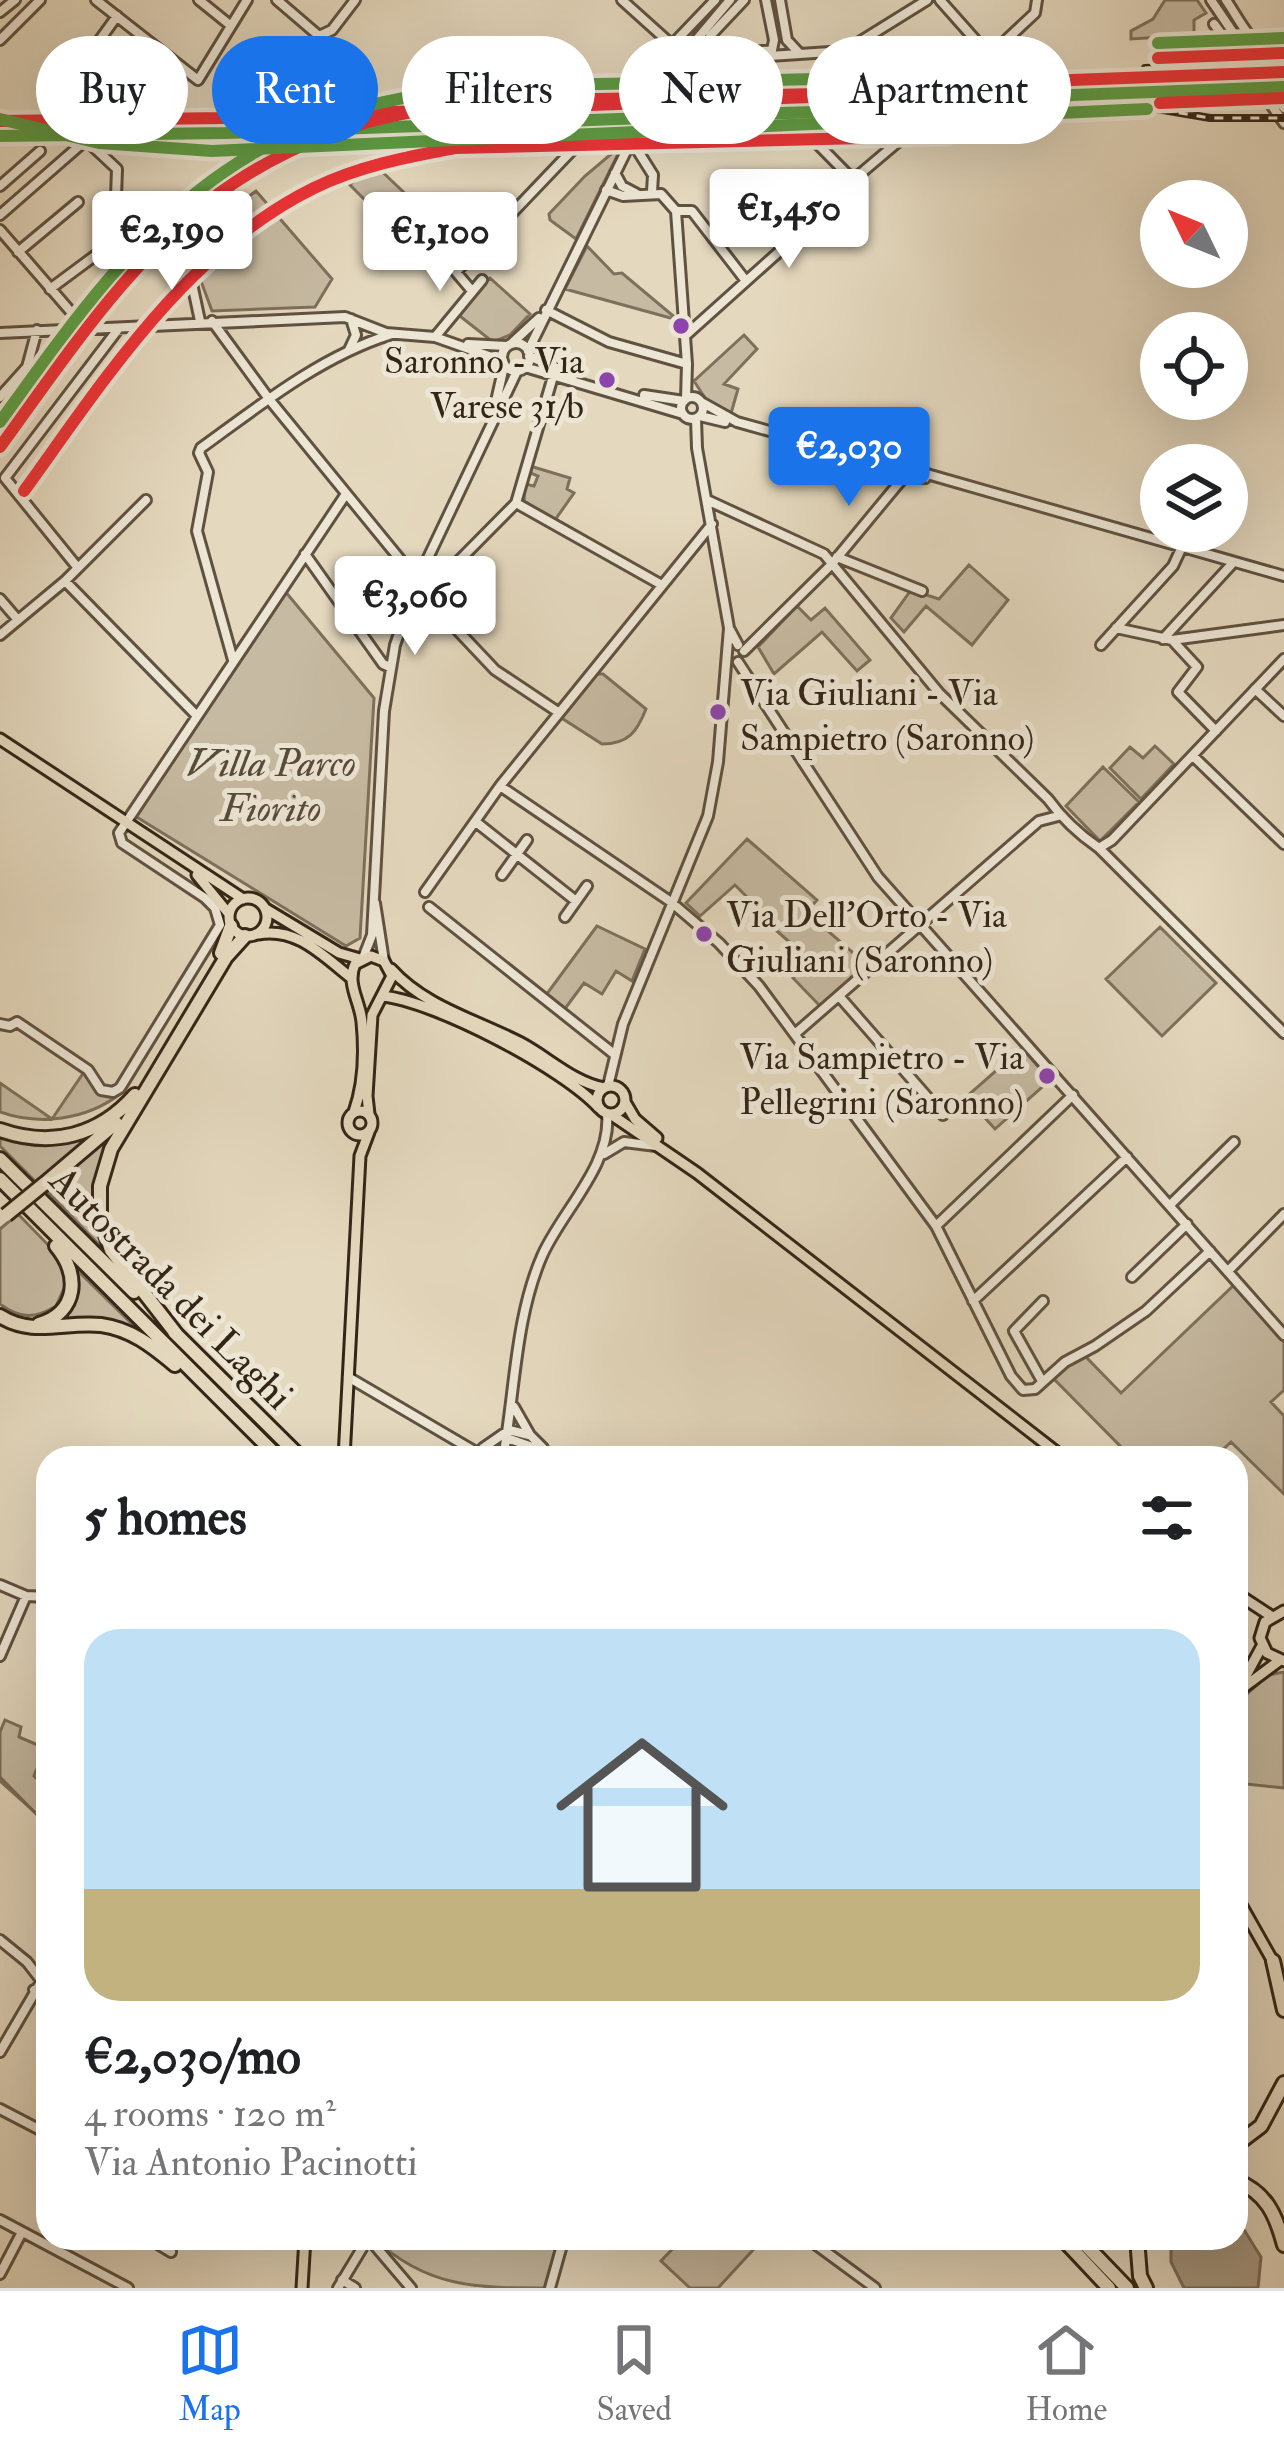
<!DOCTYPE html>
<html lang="en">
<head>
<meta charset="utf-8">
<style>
	body { margin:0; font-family:"IM FELL Double Pica",serif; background:#f6f6f6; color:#202124; height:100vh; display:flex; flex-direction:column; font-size:45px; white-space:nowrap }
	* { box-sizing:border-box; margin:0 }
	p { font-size:39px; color:#757577 }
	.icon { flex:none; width:66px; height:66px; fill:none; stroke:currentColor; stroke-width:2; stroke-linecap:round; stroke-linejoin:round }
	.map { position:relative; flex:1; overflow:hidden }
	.details { position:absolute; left:36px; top:1446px; width:1212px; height:804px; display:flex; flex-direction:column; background:#fff; border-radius:36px; box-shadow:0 12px 48px #0002 }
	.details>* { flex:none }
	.hud { position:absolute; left:36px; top:36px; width:1212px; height:108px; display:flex; gap:24px }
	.needle { width:78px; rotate:313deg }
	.controls { position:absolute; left:1140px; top:180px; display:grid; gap:24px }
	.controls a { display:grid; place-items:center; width:108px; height:108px; border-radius:50%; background:#fff; box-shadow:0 12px 48px #0002; font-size:60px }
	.price { position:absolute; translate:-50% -102px; padding:0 27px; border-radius:12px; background:#fff; color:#222; font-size:39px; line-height:78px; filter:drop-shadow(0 3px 6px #0008) }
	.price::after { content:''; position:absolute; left:50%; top:72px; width:36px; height:27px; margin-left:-18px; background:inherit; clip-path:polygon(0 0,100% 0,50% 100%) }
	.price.active { background:#1a73e8; color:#fff }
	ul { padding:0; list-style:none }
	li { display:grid; align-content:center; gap:24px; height:636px; padding:0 48px }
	li span { display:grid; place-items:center; height:372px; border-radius:36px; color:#555 }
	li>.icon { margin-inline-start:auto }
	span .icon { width:216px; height:216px; fill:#fffc; stroke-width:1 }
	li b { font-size:51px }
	h2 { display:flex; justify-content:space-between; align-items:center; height:144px; padding:0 48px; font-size:51px }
	.chip { padding:0 42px; border-radius:54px; background:#fff; box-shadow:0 12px 48px #0002; font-size:42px; line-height:108px }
	.chip.active { background:#1a73e8; color:#fff }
	.dock { display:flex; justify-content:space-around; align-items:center; height:168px; border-top:3px solid #e0e0e0; background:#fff; font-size:33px; color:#757577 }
	.dock a { display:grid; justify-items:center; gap:6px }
	.dock .active { color:#1a73e8 }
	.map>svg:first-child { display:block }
	.green { fill:#c6baa2; stroke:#7d705c; stroke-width:3 }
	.water { fill:#a89b85; stroke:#7a6c59; stroke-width:3 }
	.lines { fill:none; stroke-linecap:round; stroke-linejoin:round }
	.stream { stroke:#7a6c59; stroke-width:3 }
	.minor-tunnel { stroke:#c1b49d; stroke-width:8; stroke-dasharray:8 4; stroke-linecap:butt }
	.minor-casing { stroke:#605241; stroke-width:14 }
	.major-casing { stroke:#342617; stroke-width:15 }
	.highway-casing { stroke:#342617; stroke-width:18 }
	.minor { stroke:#ede6d5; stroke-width:8 }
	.major { stroke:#e4d8be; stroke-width:9 }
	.highway { stroke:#e4d8be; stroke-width:12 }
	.rail-casing { stroke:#342617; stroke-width:8 }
	.rail { stroke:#ede6d5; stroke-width:3; stroke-dasharray:9; stroke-linecap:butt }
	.minor-bridge-casing { stroke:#605241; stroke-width:14; stroke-linecap:butt }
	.highway-bridge-casing { stroke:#342617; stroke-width:18; stroke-linecap:butt }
	.minor-bridge { stroke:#ede6d5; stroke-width:8 }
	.highway-bridge { stroke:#e4d8be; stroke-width:12 }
	.rail-1-casing { stroke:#ede6d5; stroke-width:21 }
	.rail-2-casing { stroke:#ede6d5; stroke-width:21 }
	.rail-3-casing { stroke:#ede6d5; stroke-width:21 }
	.rail-4-casing { stroke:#ede6d5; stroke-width:21 }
	.rail-5-casing { stroke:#ede6d5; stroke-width:21 }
	.rail-6-casing { stroke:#ede6d5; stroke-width:21 }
	.rail-1 { stroke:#ee3338; stroke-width:12 }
	.rail-2 { stroke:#5e9f45; stroke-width:12 }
	.rail-3 { stroke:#ee3338; stroke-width:12 }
	.rail-4 { stroke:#ee3338; stroke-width:12 }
	.rail-5 { stroke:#5e9f45; stroke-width:12 }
	.rail-6 { stroke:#5e9f45; stroke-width:12 }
	.bus-dot { fill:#8e44ad; stroke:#ede6d5; stroke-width:4.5 }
	.labels { text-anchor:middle; stroke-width:10; stroke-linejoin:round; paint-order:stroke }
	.bus-label { font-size:36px; fill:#342617; stroke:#ede6d5; text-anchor:end }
	.park-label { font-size:39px; font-style:italic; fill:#584b3a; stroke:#ede6d5 }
	.street-label { font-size:39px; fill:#342617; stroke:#ede6d5 }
</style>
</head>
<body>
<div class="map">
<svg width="1284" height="2288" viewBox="0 0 1284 2288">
	<rect width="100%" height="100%" fill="#e4d8be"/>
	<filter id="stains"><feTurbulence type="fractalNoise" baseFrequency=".00167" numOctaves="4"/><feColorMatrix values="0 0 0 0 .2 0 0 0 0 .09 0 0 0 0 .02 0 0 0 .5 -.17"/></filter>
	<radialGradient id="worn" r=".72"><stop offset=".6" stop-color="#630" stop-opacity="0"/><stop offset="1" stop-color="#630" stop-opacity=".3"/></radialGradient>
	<path class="green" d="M1165 0H1197L1206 13 1194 20V35L1131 39V31L1153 19Z
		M623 144 576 239 550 220 549 214 585 176Z
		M372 162 416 204 393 228 350 185Z
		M256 191 332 279 315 307 212 311 187 243Z
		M587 246 614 274 622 273 678 320 565 289Z
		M490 278 530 314 510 335 493 342 456 313Z
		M744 335 757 349 724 384 738 389 730 417 707 401 694 381Z
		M530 466 570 478 567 489 574 493 555 520 524 501 525 484 534 486 538 476 528 472Z
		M969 565 1008 600 972 645 926 606 904 632 891 618 911 590 939 599Z
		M284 590 374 698 360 938 346 946 135 816Z
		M797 606 811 620 825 608 870 660 857 671 822 632 774 674 758 647Z
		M593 674H603L646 709C637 732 628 744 602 744L560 717Z
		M1155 746 1174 764 1141 799 1110 768 1130 747 1143 758Z
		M1103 767 1139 802 1100 841 1066 806Z
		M747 839 817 900 806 912 866 964 820 1006 793 978 809 959 771 926 773 923 735 885 700 916 686 903Z
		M597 926 645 949 632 981 616 971 602 994 584 983 564 1010 546 995Z
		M1160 927 1216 983 1162 1036 1106 979Z
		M1022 1048 1050 1080 995 1129 966 1097Z
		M84 1072C97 1084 98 1101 120 1094 86 1120 39 1126 0 1112V1083L52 1119Z
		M99 1132 36 1182 0 1146V1135C36 1147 65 1143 99 1132Z
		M115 1132 102 1163 107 1253 47 1191Z
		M18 1214 55 1252 67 1282 56 1306C35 1319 20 1319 0 1304V1229Z
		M76 1269 140 1332 53 1324Z
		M1234 1285 1284 1342V1390L1271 1402 1284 1416V1494L1231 1442 1214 1458H1120L1125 1451 1051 1376 1084 1355 1121 1393Z
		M1284 1672V1788L1236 1783V1704L1268 1675Z
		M5 1720 21 1727 19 1737 45 1748 34 1776 48 1790V1824L0 1781V1732Z
		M374 2238H560L545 2288C478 2288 426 2288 374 2238Z
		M683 2238H764L718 2288H690L661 2261Z"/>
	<path class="water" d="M1236 2217 1261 2257 1258 2288H1184L1171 2262V2238H1236Z"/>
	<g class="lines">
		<path class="stream" d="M0 1777 48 1826"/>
		<path class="minor-tunnel" d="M1223 36 1267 99
			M642 119 660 83"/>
		<g class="minor-casing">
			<path id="minor" d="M96 0 198 80 247 0
				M199 0 230 25
				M277 0 319 36 332 30 355 0
				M622 0 672 45
				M780 0 787 40 799 53
				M940 0 979 44 1003 43 1035 13 1037 0
				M1211 0 1284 108
				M1226 0C1242 23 1253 54 1284 53
				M0 12 15 0
				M1214 24 1223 36
				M0 40 40 0
				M713 52 709 47 710 36 744 0
				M699 57 772 50 774 40 766 0
				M686 58 692 61 845 51 927 0
				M78 70 117 16
				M648 70 715 0
				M660 83 730 0
				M1267 99 1284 123
				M615 173 622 186 637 194
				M0 186 40 151
				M606 190 623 196 661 194 676 211 687 364 686 399
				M652 192 653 175 636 148 649 125 784 120 801 127 853 180
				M676 211H692L746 281
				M0 215 86 140 117 169 116 197 161 246 172 237
				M0 230 84 327
				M18 252 78 202
				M181 255 190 274 200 321
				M50 289 139 223
				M472 291 456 272 600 121
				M546 310 609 342 687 364
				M212 321 269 399 412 574 428 599 495 670 558 712
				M0 333 345 317 386 333 435 337 503 361
				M685 336 849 189 853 180 905 136
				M435 337 482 280
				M502 357a14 14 0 1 1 28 0a14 14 0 1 1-28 0Z
				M468 344 506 346
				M511 344 539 318
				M349 350 356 335 351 319
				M528 351 642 119
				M529 356 566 372
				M525 367 683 414
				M644 395 684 401
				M681 408a11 11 0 1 1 22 0a11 11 0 1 1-22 0Z
				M0 397 27 367 37 330
				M703 403 737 422 874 460 892 461 904 456 927 474 1284 576
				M494 410 504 366
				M700 416 725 422
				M866 463 899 477 925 478
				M707 500 824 554 939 693 1048 799C1061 817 1080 835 1099 848L1284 1033
				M516 503 660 584
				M305 554 383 664 390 667
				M837 557 922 591
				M78 568 5 478 119 328
				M65 581 197 716
				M425 595 516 503 554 373
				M0 599 18 620
				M1116 628 1172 640 1284 625
				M730 630 738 645
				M0 635 65 581 146 500
				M1163 639 1231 565
				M1173 641 1197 667 1178 692 1216 731
				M1101 645 1173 566 1180 551
				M744 651 831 565 903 478
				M233 660 197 531 208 472 199 453 201 448C259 406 320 357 389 335
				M738 662 878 877 1284 1335
				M1255 689 1284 716
				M1193 756 1284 844
				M500 786 671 902 719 943 759 986 936 1226 1011 1376 1023 1390 1035 1389 1065 1362 1095 1346 1146 1311 1210 1251
				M476 822 576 901
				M1099 848 1112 840 1284 659
				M502 875 527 840
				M425 892 500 786 712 524
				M375 903 384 961
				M429 907 614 1054
				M565 917 587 886
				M363 958 372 935 384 711 395 645 417 581 517 371
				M839 996 943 1115
				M0 1024 10 1026 17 1022 88 1070 101 1090 113 1092 120 1088 220 925 215 908 205 898 122 843 119 833 346 494
				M796 1033 1039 821 1058 816
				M608 1086 623 1024 708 816 718 762 729 628 697 448 696 419
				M604 1154 624 1142 656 1146
				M1170 1205 1234 1142
				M936 1226 1073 1095
				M1228 1271 1284 1214
				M1132 1277 1187 1224
				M973 1301 1127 1157
				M348 1377 486 1458
				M1042 1381 1014 1331 1043 1301
				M514 1407 530 1435 543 1448
				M507 1438 563 1458
				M483 1448 509 1430 529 1435
				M503 1458C515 1392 515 1318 542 1256 561 1212 612 1165 607 1114
				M0 1585 26 1596 48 1597
				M0 1656 26 1596
				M0 1940 27 1962 41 1980
				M34 1990 48 2007
				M0 2052 48 1970
				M0 2109 48 2134
				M0 2220 128 2288
				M148 2238 171 2252
				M807 2238 875 2288
				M0 2274 22 2232
				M342 2280 355 2288
				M338 2288 364 2245 371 2241 411 2288
				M550 2288 564 2238"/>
		</g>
		<g class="major-casing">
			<path id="major" d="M0 739 243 899
				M197 875 229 914
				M229 917a19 19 0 1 1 38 0a19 19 0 1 1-38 0Z
				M266 909 339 953 360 959
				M258 934C297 927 322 955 350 977
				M391 969C425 1007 477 1020 521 1043 549 1058 573 1082 604 1088
				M382 996C435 1001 564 1069 599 1108
				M597 1100a14 14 0 1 1 28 0a14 14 0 1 1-28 0Z
				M625 1102 635 1119 657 1138
				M348 1123a12 12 0 1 1 24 0a12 12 0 1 1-24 0Z
				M354 1112C364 1084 365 1052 362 1022 360 1001 346 984 355 964L371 956 384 961 392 976 372 1015 367 1096 369 1114
				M612 1115 697 1173 1064 1458
				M344 1458 360 1156 369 1132
				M1236 1593 1271 1616
				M1284 1611 1265 1622 1260 1638 1267 1653 1284 1661
				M1242 1683 1262 1646
				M1236 1693 1279 1661
				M1236 1896 1275 1965
				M302 2288 305 2238"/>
		</g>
		<g class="highway-casing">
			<path id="highway" d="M221 953 231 926
				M0 1130C51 1148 99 1136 135 1095
				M0 1159 134 1292
				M0 1179 279 1458
				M44 1184 116 1123
				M0 1316C33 1337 65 1321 101 1325 131 1329 152 1346 175 1365
				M39 1324C78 1312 80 1275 56 1246
				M174 1332 301 1458
				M177 1335 111 1250 100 1217V1186L111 1149 226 957 245 936
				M1273 1961 1284 2010
				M1236 2145 1261 2126 1284 2083
				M1236 2181C1266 2192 1276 2215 1284 2245
				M1062 2238 1109 2288
				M1079 2238 1127 2288
				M1137 2238 1140 2276 1146 2288"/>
		</g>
		<use href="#minor" class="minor"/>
		<use href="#major" class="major"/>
		<use href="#highway" class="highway"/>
		<g class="rail-casing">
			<path id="rail" d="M1145 68 1222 65
				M946 103 1098 99 1210 118H1284
				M296 106 379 111
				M265 117 309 110"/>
		</g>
		<use href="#rail" class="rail"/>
		<g class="minor-bridge-casing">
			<path id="minor-bridge" d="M672 45 686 58"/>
		</g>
		<g class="highway-bridge-casing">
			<path id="highway-bridge" d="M6 1215 44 1184"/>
		</g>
		<use href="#minor-bridge" class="minor-bridge"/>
		<use href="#highway-bridge" class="highway-bridge"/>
		<g class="rail-1-casing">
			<path id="rail-1" d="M0 121 224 118 954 92 1072 80 1284 72"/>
		</g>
		<g class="rail-2-casing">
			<path id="rail-2" d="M0 136 225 133 955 107 1073 95 1284 87"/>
		</g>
		<g class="rail-3-casing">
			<path id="rail-3" d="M1158 58 1283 53
				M0 447C68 354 136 248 234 183 368 94 493 102 645 98 745 96 846 93 946 91"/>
		</g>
		<g class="rail-4-casing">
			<path id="rail-4" d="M1160 103 1284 98
				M24 491C105 379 186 251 314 188 359 166 407 157 455 148L947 136"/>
		</g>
		<g class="rail-5-casing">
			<path id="rail-5" d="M1158 43 1283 38
				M0 422C65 332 132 235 224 172 358 79 490 87 644 83 745 81 845 78 945 76"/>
		</g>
		<g class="rail-6-casing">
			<path id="rail-6" d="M0 119 99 143 212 151 1147 109"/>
		</g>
		<use href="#rail-1" class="rail-1"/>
		<use href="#rail-2" class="rail-2"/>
		<use href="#rail-3" class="rail-3"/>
		<use href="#rail-4" class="rail-4"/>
		<use href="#rail-5" class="rail-5"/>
		<use href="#rail-6" class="rail-6"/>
	</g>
	<g class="bus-dot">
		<circle cx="681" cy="326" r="10"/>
		<circle cx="607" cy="380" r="10"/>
		<circle cx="718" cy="712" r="10"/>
		<circle cx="704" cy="934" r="10"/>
		<circle cx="1047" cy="1076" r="10"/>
	</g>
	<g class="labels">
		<g class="bus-label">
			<text x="584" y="373">Saronno - Via<tspan x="584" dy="45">Varese 31/b</tspan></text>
			<text x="740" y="705" text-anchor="start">Via Giuliani - Via<tspan x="740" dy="45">Sampietro (Saronno)</tspan></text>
			<text x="726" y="927" text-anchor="start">Via Dell'Orto - Via<tspan x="726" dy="45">Giuliani (Saronno)</tspan></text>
			<text x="1024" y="1069">Via Sampietro - Via<tspan x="1024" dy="45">Pellegrini (Saronno)</tspan></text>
		</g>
		<g class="park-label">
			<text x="271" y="776">Villa Parco<tspan x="271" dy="45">Fiorito</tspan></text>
		</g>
		<g class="street-label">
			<text transform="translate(172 1287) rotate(45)" y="14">Autostrada dei Laghi</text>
		</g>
	</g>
	<rect width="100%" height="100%" filter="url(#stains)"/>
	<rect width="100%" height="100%" fill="url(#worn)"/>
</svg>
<div class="controls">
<a><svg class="needle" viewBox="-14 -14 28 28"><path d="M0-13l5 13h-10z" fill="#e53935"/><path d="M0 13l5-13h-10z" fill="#757577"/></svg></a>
<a><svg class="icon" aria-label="locate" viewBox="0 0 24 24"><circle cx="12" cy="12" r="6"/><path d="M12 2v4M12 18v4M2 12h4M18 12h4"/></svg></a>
<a><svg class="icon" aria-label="layers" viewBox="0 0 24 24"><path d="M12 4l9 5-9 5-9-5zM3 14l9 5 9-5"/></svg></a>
</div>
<b class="price" style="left:789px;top:271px">€1,450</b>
<b class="price" style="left:172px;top:293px">€2,190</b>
<b class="price" style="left:440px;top:294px">€1,100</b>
<b class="price active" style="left:849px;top:509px">€2,030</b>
<b class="price" style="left:415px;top:658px">€3,060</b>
<div class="hud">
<a class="chip">Buy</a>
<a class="chip active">Rent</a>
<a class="chip">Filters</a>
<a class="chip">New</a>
<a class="chip">Apartment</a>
</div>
<section class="details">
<h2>5 homes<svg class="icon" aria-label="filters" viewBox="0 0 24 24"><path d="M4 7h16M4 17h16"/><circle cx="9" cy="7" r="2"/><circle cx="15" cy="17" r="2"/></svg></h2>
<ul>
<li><span style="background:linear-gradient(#bfe0f5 70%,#c2b280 0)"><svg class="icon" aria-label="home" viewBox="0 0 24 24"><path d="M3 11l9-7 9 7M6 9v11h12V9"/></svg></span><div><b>€2,030/mo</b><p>4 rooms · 120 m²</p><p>Via Antonio Pacinotti</p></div></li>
</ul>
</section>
</div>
<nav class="dock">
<a class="active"><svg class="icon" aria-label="map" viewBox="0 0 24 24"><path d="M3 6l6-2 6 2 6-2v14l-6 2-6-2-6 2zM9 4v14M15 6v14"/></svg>Map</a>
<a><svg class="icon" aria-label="saved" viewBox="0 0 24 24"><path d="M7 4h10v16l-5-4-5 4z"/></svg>Saved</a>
<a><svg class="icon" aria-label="home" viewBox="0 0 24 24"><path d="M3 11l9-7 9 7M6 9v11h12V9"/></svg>Home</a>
</nav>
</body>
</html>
